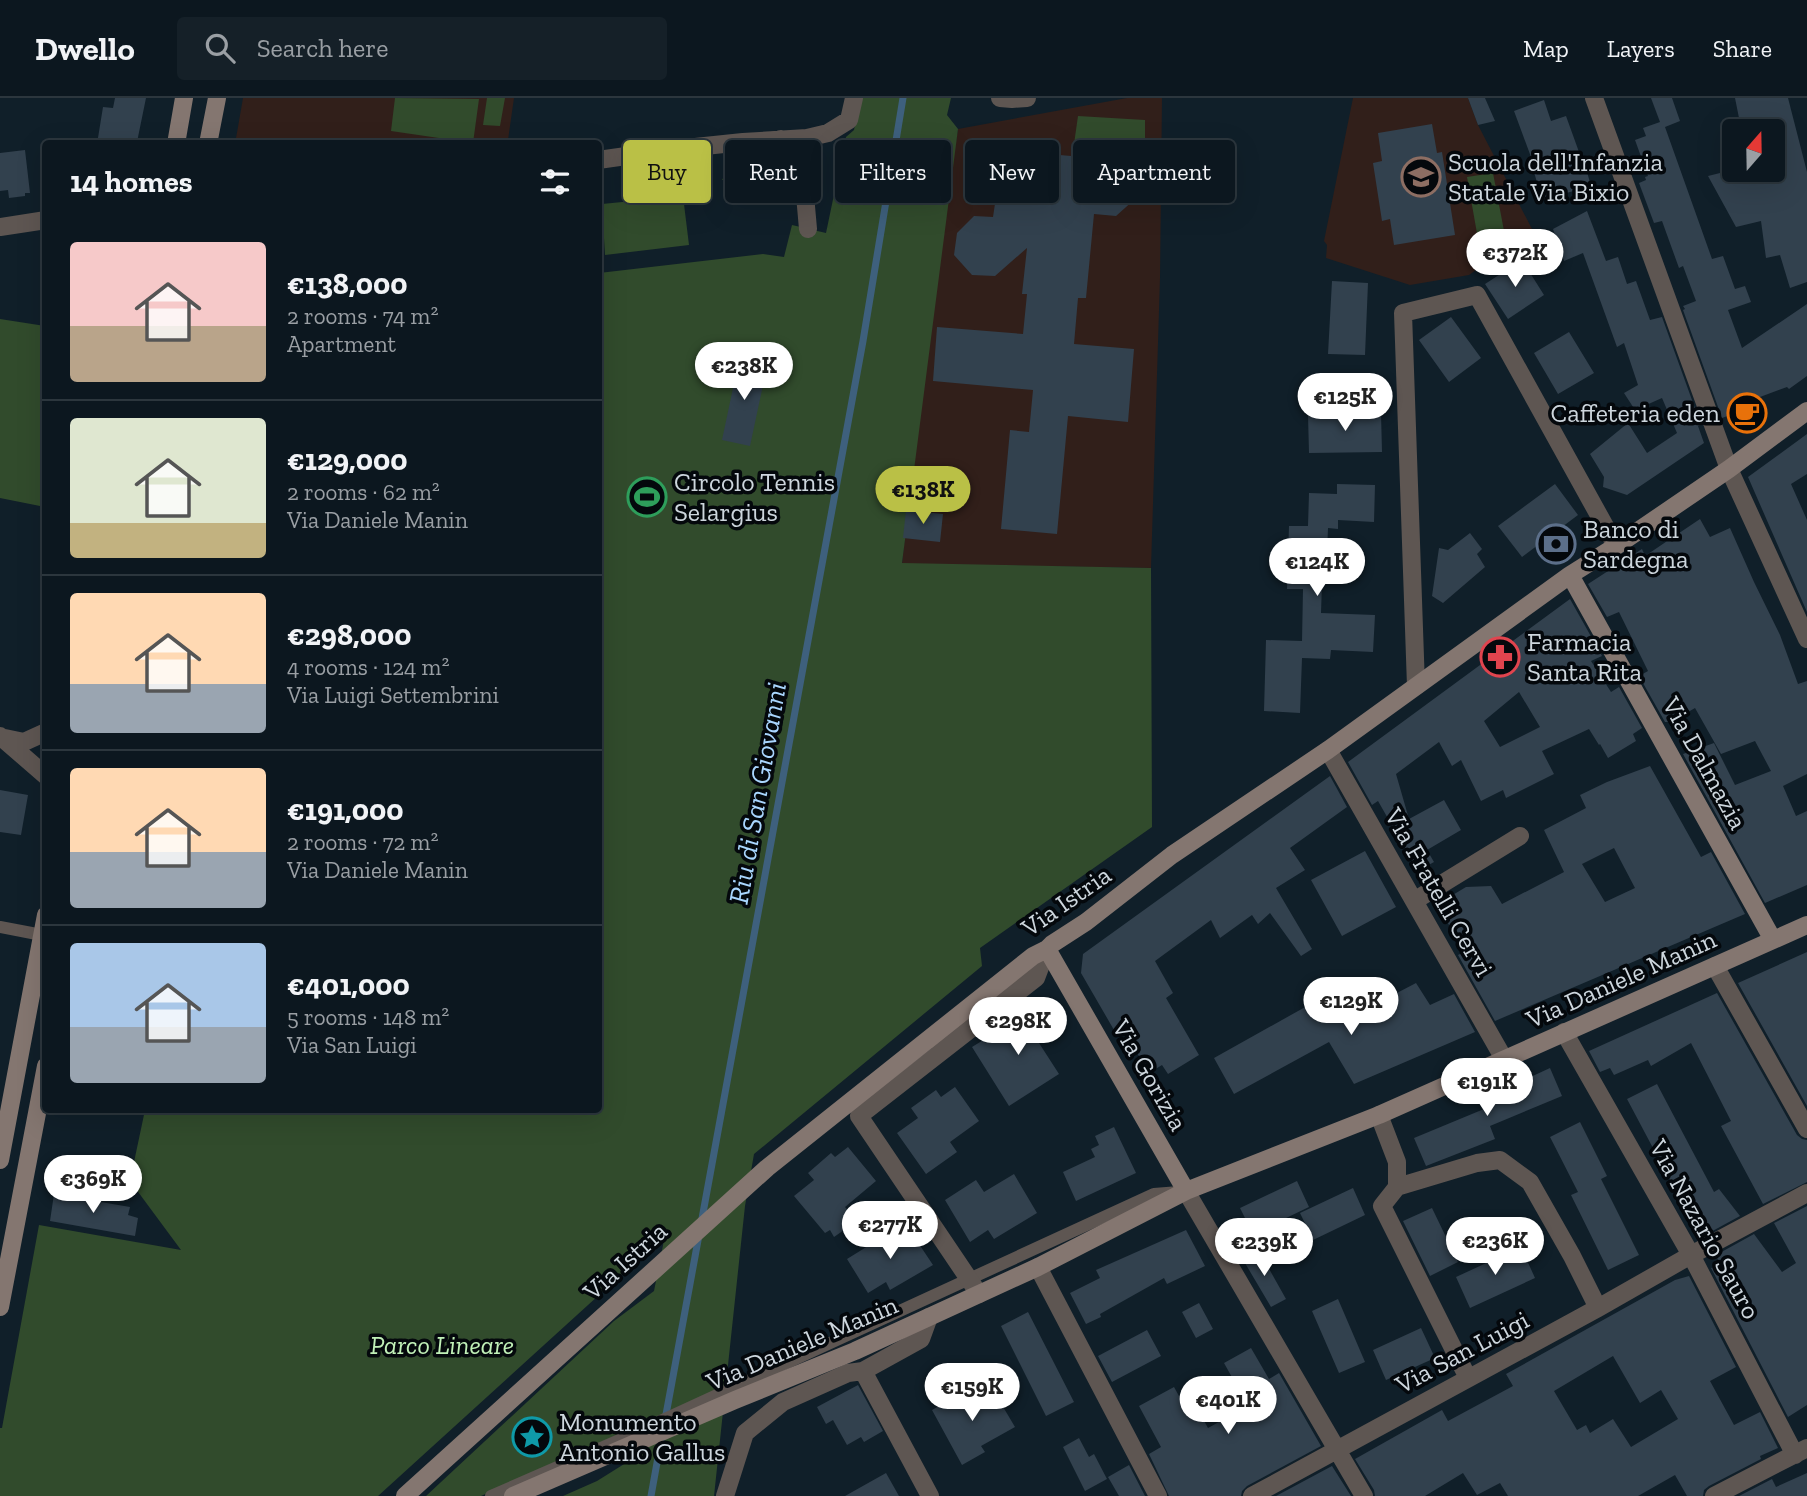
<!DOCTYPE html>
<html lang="en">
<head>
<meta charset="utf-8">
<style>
	body { margin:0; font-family:"Zilla Slab",serif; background:#152028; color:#f1f3f6; height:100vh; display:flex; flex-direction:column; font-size:26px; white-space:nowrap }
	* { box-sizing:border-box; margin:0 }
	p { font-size:23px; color:#9a9fa4 }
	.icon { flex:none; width:38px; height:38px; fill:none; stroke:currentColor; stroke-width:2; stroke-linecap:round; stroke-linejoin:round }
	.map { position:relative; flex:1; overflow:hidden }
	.drawer { position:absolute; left:42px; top:42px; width:560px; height:973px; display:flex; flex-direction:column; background:#0c171f; border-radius:7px; box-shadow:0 7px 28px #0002,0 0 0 2px #2c363d }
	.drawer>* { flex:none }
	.guide { position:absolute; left:623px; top:42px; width:665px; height:63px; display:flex; gap:14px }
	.needle { width:46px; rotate:20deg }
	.controls { position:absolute; left:1722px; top:21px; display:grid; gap:14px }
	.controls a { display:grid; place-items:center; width:63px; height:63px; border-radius:7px; background:#0c171f; box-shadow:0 7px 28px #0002,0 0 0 2px #2c363d; font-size:35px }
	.price { position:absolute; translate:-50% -60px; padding:0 16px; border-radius:24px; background:#fff; color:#222; font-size:23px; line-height:46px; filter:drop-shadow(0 2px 4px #0008) }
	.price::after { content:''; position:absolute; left:50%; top:42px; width:21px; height:16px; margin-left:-10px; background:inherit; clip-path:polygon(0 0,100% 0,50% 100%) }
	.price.on { background:#bac046; color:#111 }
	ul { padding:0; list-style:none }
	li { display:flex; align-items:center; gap:21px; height:175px; padding:0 28px }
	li+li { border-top:2px solid #2c363d }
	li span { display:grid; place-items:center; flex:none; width:196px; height:140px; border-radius:7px; color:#555 }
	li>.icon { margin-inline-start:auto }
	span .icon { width:84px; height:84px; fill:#fffc; stroke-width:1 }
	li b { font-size:30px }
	h2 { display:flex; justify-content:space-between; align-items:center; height:84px; padding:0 28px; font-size:30px }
	.pill { padding:0 24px; border-radius:7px; background:#0c171f; box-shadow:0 7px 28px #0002,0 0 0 2px #2c363d; font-size:24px; line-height:63px }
	.pill.on { background:#bac046; color:#111 }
	header { display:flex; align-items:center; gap:42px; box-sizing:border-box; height:98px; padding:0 35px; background:#0c171f; border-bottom:2px solid #2c363d }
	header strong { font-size:33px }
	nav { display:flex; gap:38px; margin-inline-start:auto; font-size:24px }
	.search { width:490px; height:63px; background:#152028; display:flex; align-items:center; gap:18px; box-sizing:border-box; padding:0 24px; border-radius:7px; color:#9a9fa4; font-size:26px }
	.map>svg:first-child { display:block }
	.education { fill:#311f1a }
	.green { fill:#314b2c }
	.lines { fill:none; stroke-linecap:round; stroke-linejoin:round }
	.stream { stroke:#3e607d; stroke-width:7 }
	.building { fill:#32414e; fill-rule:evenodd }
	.lane { stroke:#5e5652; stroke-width:12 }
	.street { stroke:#5e5652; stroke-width:18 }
	.secondary { stroke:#847670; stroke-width:18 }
	.labels { text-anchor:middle; stroke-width:7; stroke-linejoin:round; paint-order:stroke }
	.poi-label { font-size:26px; fill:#cdd6dd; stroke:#04080c; text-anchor:start }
	.street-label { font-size:26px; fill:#cdd6dd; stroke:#04080c }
	.park-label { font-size:26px; font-style:italic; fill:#c1f1b8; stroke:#04080c }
	.water-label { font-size:28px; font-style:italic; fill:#a9d6fe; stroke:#04080c }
</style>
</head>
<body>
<header>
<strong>Dwello</strong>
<div class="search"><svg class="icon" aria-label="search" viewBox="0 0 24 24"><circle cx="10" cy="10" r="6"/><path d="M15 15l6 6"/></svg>Search here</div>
<nav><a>Map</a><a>Layers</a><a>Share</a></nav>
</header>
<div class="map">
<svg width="1807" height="1398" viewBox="0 0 1807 1398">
	<rect width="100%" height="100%" fill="#101f29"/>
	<path class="education" d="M243 0H514L508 42 475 46H235Z
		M1127 0H1162L1160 180 1151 470 902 466 930 199 958 31Z
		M1353 0H1468L1478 27 1532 131 1469 177 1410 187 1326 160 1327 147 1324 143Z"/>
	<path class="green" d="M395 0 479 1 473 45 391 33Z
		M487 0H505L500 28 483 27Z
		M860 0H951L947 17 958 31 902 465 1151 470 1152 729 980 850 982 868 754 1056 745 1108 714 1398H563L597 1383 629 1363 626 1333 481 1398H426L614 1223 654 1193 665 1137 378 1398H0V1330H2L39 1127 181 1152 130 1083 145 1012H598L599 175 763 156 784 159 792 127 826 135 846 39 854 32Z
		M1078 18 1145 22V52L1074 46Z
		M733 62C749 62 763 66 776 75L722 82Z
		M1493 75 1505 138 1478 141 1467 79Z
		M683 98 689 147 605 157 602 106Z
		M0 221 45 228V409L0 400Z"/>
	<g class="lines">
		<path class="stream" d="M701 1126 863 243 903 0
			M665 1322 699 1137
			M651 1398 662 1337"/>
	</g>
	<path class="building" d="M115 0H146L137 44 128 43 127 46H97L103 9 113 10Z
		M1468 0H1485L1495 23 1478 27Z
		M1651 0H1672L1680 23 1665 29 1712 161 1723 158 1735 191 1745 188 1751 204 1728 212 1742 250 1807 206V278L1789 291 1787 289 1752 302 1754 308 1722 320 1683 212 1685 211 1683 208 1696 203 1683 168 1679 170 1662 123 1654 125 1639 85 1646 82 1645 79 1648 78 1635 42 1646 38 1643 30 1660 24Z
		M1735 0H1788L1807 74V184L1790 190 1780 157 1766 160 1761 123 1736 129 1708 78 1732 72H1773V33H1752L1749 19 1739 20Z
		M1544 2 1551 23 1566 18 1579 54 1581 53 1591 88 1542 102 1532 67H1534L1514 13Z
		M1432 26 1437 55 1442 54 1455 137 1394 147 1390 121 1382 123 1373 65 1382 63 1378 35Z
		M25 52 30 95H25V98L9 100 8 92 0 93V55Z
		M1048 56 1118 62 1138 83 1135 101 1116 118 1094 116 1086 200H1078L1074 246 1134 251 1128 324 1068 318 1057 436 1001 431 1010 332 1029 334 1033 292 933 283 937 229 1023 236 1027 196H1022L1027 150 995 178 972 177 954 157 957 135 974 118 993 119 996 99 1009 89 1026 90 1027 75Z
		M1587 113 1606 163 1618 159 1627 186 1636 183 1650 222 1662 219 1701 327 1698 328 1704 345 1627 397 1603 389 1604 379 1590 356 1628 325 1647 355 1677 335 1662 300 1635 312 1624 295 1638 287 1624 245 1617 249 1583 155 1564 163 1553 131Z
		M1522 162 1544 197 1508 221 1485 186Z
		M1332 183 1368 185 1365 257 1328 256Z
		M1451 219 1481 260 1449 284 1419 242Z
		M1569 234 1594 275 1558 296 1534 255Z
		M740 257 757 261 755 270 766 273 750 348 722 342Z
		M1381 315 1382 354 1309 355 1308 317Z
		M1807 336V376L1791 386 1807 422V514L1748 379Z
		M1337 386 1375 387 1374 424 1338 422V431L1328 430 1327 456 1323 455 1321 515 1375 517 1373 554 1331 552 1330 561 1302 560 1300 615 1264 613 1266 542 1302 543 1303 491H1287L1289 428H1308L1309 395 1337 396Z
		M1555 386 1578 417 1522 459 1498 428Z
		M906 412 943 416 940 444 903 440Z
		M1700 421 1710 439 1730 430 1754 484 1780 537 1798 586 1807 583V676L1783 688 1796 718 1807 713V787L1765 805 1683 656 1714 645 1735 687 1771 673 1755 643 1721 656 1695 610 1671 624H1665L1639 578 1648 573 1619 514 1607 519 1588 486 1642 451 1645 458Z
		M1470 435 1482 451 1477 456 1485 469 1443 505 1432 498 1439 450 1448 452Z
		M1570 501 1602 558 1591 563 1611 594 1619 589 1642 630 1633 636 1636 643 1608 660 1600 646 1599 647 1589 631 1542 653 1554 676 1506 700 1503 692 1481 703 1461 662 1452 668 1439 644 1396 676 1409 721 1444 702 1461 732 1427 752 1434 764 1418 773 1378 703 1372 707 1348 664ZM1519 594 1540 629 1500 649 1484 623Z
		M1650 668 1701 759 1711 754 1745 816 1495 923 1458 857 1466 853 1436 807 1466 789 1491 788 1502 806 1564 774 1544 732 1586 710 1580 697 1607 684ZM1614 750 1635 790 1605 804 1582 766Z
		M1330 678 1347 709 1290 750 1305 772 1276 790 1312 851 1301 858 1270 815 1258 826 1252 817 1220 840 1211 822 1155 863 1173 895 1166 900 1199 957 1168 976 1162 967 1149 975 1121 928 1114 932 1081 875 1083 856Z
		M0 692 28 697 21 737 0 734Z
		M1365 753 1396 809 1342 838 1311 782Z
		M1807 854V1008L1738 885Z
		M1386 881 1395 896 1416 885 1430 907 1454 896 1475 934 1354 986 1329 944 1234 996 1214 960 1307 908 1316 923 1344 907 1355 925 1381 910 1369 888Z
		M1717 895 1797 1037 1802 1041 1807 1042V1084L1763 1106 1721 1028 1731 1023 1691 945 1651 968 1648 962 1614 977 1610 970 1600 974 1589 953Z
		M1035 910 1052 937 1039 945 1059 976 1009 1008 972 949Z
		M1550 970 1562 998 1490 1028 1495 1041 1426 1068 1414 1040 1484 1011 1480 1002Z
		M1657 986 1714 1094 1719 1091 1740 1118 1707 1136 1704 1129 1697 1133 1627 1001Z
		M955 989 979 1023 950 1044 957 1054 926 1076 897 1035 918 1020 911 1010 936 992 941 999Z
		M1580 1024 1607 1078 1601 1081 1639 1157 1608 1172 1571 1097 1578 1094 1550 1039Z
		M1114 1029 1136 1075 1076 1103 1063 1074 1095 1059 1091 1051 1099 1047 1095 1038Z
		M848 1049 876 1083 845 1109 857 1123 834 1139 830 1132 825 1135 794 1098 814 1082 808 1075 831 1055 835 1059Z
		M1014 1076 1037 1115 994 1141 988 1132 970 1144 945 1102 976 1082 984 1094Z
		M1297 1083 1309 1109 1253 1136 1240 1110Z
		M1353 1090 1365 1117 1313 1142 1300 1115Z
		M54 1096 130 1109 128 1117 138 1120 135 1138 50 1123Z
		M1807 1108V1307L1788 1319 1711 1170 1720 1167 1716 1157 1754 1136 1782 1174 1796 1165 1774 1125Z
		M1432 1110 1458 1164 1430 1178 1403 1123Z
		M907 1128 933 1167 890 1192 886 1184 868 1195 847 1161 876 1143 878 1146Z
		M1186 1132 1205 1168 1167 1186 1164 1180 1100 1216 1101 1219 1086 1226 1070 1195 1100 1180 1096 1172Z
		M1521 1149 1535 1180 1470 1210 1456 1179Z
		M1258 1151 1286 1201 1271 1209 1242 1160Z
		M1689 1178 1736 1269 1710 1283 1734 1327 1760 1314 1778 1350 1760 1358 1761 1361 1709 1388 1704 1392 1703 1398H1687L1675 1377 1638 1398H1508L1500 1385 1477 1397 1463 1375 1425 1398H1375L1374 1392 1355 1361 1442 1312 1448 1323 1513 1288 1506 1276 1675 1182ZM1613 1258 1640 1305 1661 1292 1678 1321 1631 1349 1613 1321 1590 1335 1586 1327 1577 1332 1554 1293Z
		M1338 1201 1365 1264 1339 1275 1312 1213Z
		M1199 1205 1213 1231 1196 1240 1182 1214Z
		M1028 1214 1074 1304 1046 1318 1001 1228Z
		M1421 1230 1435 1260 1386 1282 1373 1252Z
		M1147 1232 1161 1258 1112 1284 1098 1258Z
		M1251 1250 1269 1281 1279 1275 1321 1348 1247 1388 1242 1393 1241 1398H1169L1149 1356 1161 1349 1139 1308 1174 1289 1179 1298 1188 1293 1208 1330 1248 1308 1224 1265Z
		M858 1287 883 1333 864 1344 861 1339 847 1347 833 1322 826 1326 817 1309Z
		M973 1289 982 1305 996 1297 1015 1329 981 1348 985 1354 962 1367 932 1312Z
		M1079 1340 1089 1359 1094 1356 1107 1381 1085 1393 1063 1349Z
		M1129 1367 1145 1398H1119L1108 1379Z
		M1332 1368 1351 1398H1276Z
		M886 1375 899 1398H845Z
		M1807 1375V1398H1739L1772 1381 1776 1389Z"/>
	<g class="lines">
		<path class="lane" d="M0 829 42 837
			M936 946 1026 876 1037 862
			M491 1398 617 1343 1154 1096 1179 1094"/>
		<path class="street" d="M1000 0 1012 1 1027 0
			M1594 0 1729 371 1807 541
			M781 41 802 63 808 131
			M598 62 676 51 743 44 807 40 828 35 849 22 854 0
			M0 129 46 122
			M1416 588 1403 215 1477 197 1616 448
			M0 638 46 678
			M0 639 24 644 46 634
			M1328 652 1504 961
			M1414 803 1520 738
			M1715 868 1807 1031
			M1564 934 1691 1157 1795 1357
			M1379 1017 1397 1064V1089
			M1186 1093 1364 1398
			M1038 1169 1158 1398
			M979 1196 859 1018 1036 880 1047 851
			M929 1219 921 1241 863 1273 930 1398
			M1468 1280 1382 1108 1397 1089 1477 1065 1500 1062 1530 1084 1572 1158 1598 1210
			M725 1398 745 1335 783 1304 848 1275 863 1273
			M1252 1398 1598 1210 1691 1157 1807 1095
			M1714 1398 1807 1350"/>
		<path class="secondary" d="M176 46 184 0
			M208 46 217 0
			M1570 477 1773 842
			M1047 851 1186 1093
			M0 1062 46 817
			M0 1209 46 968
			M405 1398 767 1070 1033 858 1047 851 1052 846 1086 824 1172 757 1328 652 1570 477 1616 448 1729 371 1807 313
			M513 1398 735 1302 855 1253 1038 1169 1186 1093 1379 1017 1807 827"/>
	</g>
	<defs>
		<g id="school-ring" transform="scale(2.0125)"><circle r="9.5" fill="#04080c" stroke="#8d6e63" stroke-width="1.5"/><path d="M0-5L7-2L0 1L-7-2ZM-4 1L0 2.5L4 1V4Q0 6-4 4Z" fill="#8d6e63"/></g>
		<g id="cafe-ring" transform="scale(2.0125)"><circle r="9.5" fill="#04080c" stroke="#e8710a" stroke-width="1.5"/><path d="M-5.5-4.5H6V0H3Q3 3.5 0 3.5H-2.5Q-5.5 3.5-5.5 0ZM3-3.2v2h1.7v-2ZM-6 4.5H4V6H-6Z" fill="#e8710a"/></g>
		<g id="stadium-ring" transform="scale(2.0125)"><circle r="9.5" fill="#04080c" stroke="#2e9e5b" stroke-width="1.5"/><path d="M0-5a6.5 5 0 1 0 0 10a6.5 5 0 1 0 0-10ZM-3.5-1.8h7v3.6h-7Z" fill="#2e9e5b"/></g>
		<g id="bank-ring" transform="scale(2.0125)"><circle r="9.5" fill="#04080c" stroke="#5c6f8a" stroke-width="1.5"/><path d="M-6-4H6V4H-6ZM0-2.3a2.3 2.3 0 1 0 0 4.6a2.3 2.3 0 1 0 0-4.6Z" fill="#5c6f8a"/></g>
		<g id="pharmacy-ring" transform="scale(2.0125)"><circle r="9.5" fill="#04080c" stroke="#e0444e" stroke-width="1.5"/><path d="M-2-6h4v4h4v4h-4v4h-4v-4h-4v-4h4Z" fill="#e0444e"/></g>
		<g id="sight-ring" transform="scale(2.0125)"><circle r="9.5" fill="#04080c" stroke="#0f9aa8" stroke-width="1.5"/><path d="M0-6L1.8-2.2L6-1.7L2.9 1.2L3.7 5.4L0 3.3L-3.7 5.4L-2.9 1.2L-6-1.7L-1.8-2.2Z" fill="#0f9aa8"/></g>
	</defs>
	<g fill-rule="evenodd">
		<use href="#school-ring" x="1421" y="79"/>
		<use href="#cafe-ring" x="1747" y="315"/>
		<use href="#stadium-ring" x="647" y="399"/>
		<use href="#bank-ring" x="1556" y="446"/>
		<use href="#pharmacy-ring" x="1500" y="559"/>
		<use href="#sight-ring" x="532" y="1339"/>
	</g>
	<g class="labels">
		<g class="poi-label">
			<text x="1448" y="73">Scuola dell'Infanzia<tspan x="1448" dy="30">Statale Via Bixio</tspan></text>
			<text x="1720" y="324" text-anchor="end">Caffeteria eden</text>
			<text x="674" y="393">Circolo Tennis<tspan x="674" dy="30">Selargius</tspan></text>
			<text x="1583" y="440">Banco di<tspan x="1583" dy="30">Sardegna</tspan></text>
			<text x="1527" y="553">Farmacia<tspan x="1527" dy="30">Santa Rita</tspan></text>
			<text x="559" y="1333">Monumento<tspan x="559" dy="30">Antonio Gallus</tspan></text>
		</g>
		<g class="street-label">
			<text transform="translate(1705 665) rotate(61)" y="9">Via Dalmazia</text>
			<text transform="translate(1439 794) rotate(60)" y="9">Via Fratelli Cervi</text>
			<text transform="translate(1066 803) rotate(-35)" y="9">Via Istria</text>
			<text transform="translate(1621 881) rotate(-24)" y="9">Via Daniele Manin</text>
			<text transform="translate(1150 977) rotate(60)" y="9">Via Gorizia</text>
			<text transform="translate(1705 1131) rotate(61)" y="9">Via Nazario Sauro</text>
			<text transform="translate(625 1163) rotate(-42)" y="9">Via Istria</text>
			<text transform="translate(802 1245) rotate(-23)" y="9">Via Daniele Manin</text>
			<text transform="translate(1462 1254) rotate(-28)" y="9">Via San Luigi</text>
		</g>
		<g class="park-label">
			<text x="442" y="1256">Parco Lineare</text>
		</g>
		<g class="water-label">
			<text transform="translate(757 695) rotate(-80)" y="10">Riu di San Giovanni</text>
		</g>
	</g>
</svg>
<div class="controls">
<a><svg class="needle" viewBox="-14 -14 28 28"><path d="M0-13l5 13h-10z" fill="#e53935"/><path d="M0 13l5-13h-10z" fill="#9a9fa4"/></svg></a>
</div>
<b class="price" style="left:1515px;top:191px">€372K</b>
<b class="price" style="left:744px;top:304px">€238K</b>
<b class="price" style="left:1345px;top:335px">€125K</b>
<b class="price on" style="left:923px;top:428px">€138K</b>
<b class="price" style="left:1317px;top:500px">€124K</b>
<b class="price" style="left:1351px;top:939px">€129K</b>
<b class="price" style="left:1018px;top:959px">€298K</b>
<b class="price" style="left:1487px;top:1020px">€191K</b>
<b class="price" style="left:93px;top:1117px">€369K</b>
<b class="price" style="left:890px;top:1163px">€277K</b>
<b class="price" style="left:1495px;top:1179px">€236K</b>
<b class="price" style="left:1264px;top:1180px">€239K</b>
<b class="price" style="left:972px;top:1325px">€159K</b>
<b class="price" style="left:1228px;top:1338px">€401K</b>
<div class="guide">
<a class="pill on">Buy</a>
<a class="pill">Rent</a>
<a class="pill">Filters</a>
<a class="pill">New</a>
<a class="pill">Apartment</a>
</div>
<section class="drawer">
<h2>14 homes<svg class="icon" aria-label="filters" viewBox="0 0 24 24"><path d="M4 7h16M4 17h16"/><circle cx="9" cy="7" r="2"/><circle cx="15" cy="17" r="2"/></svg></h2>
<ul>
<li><span style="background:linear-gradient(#f6c9c9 60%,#b9a48a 0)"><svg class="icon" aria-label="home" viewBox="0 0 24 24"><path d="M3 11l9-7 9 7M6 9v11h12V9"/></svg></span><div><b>€138,000</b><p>2 rooms · 74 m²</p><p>Apartment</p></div></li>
<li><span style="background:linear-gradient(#dfe7d0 75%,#c2b280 0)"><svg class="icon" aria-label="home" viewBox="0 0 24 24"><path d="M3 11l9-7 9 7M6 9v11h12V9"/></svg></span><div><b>€129,000</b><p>2 rooms · 62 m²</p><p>Via Daniele Manin</p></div></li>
<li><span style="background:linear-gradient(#ffd9b3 65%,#9aa5b1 0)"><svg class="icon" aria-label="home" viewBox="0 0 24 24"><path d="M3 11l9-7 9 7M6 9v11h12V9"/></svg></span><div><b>€298,000</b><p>4 rooms · 124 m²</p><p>Via Luigi Settembrini</p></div></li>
<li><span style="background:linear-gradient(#ffd9b3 60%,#9aa5b1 0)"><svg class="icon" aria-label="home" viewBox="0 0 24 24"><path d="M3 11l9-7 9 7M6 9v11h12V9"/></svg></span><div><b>€191,000</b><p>2 rooms · 72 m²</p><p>Via Daniele Manin</p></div></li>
<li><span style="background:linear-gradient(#a9c7e8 60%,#9aa5b1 0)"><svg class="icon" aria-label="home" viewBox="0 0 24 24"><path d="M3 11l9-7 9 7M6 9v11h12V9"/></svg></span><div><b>€401,000</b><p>5 rooms · 148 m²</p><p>Via San Luigi</p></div></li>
</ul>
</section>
</div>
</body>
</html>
